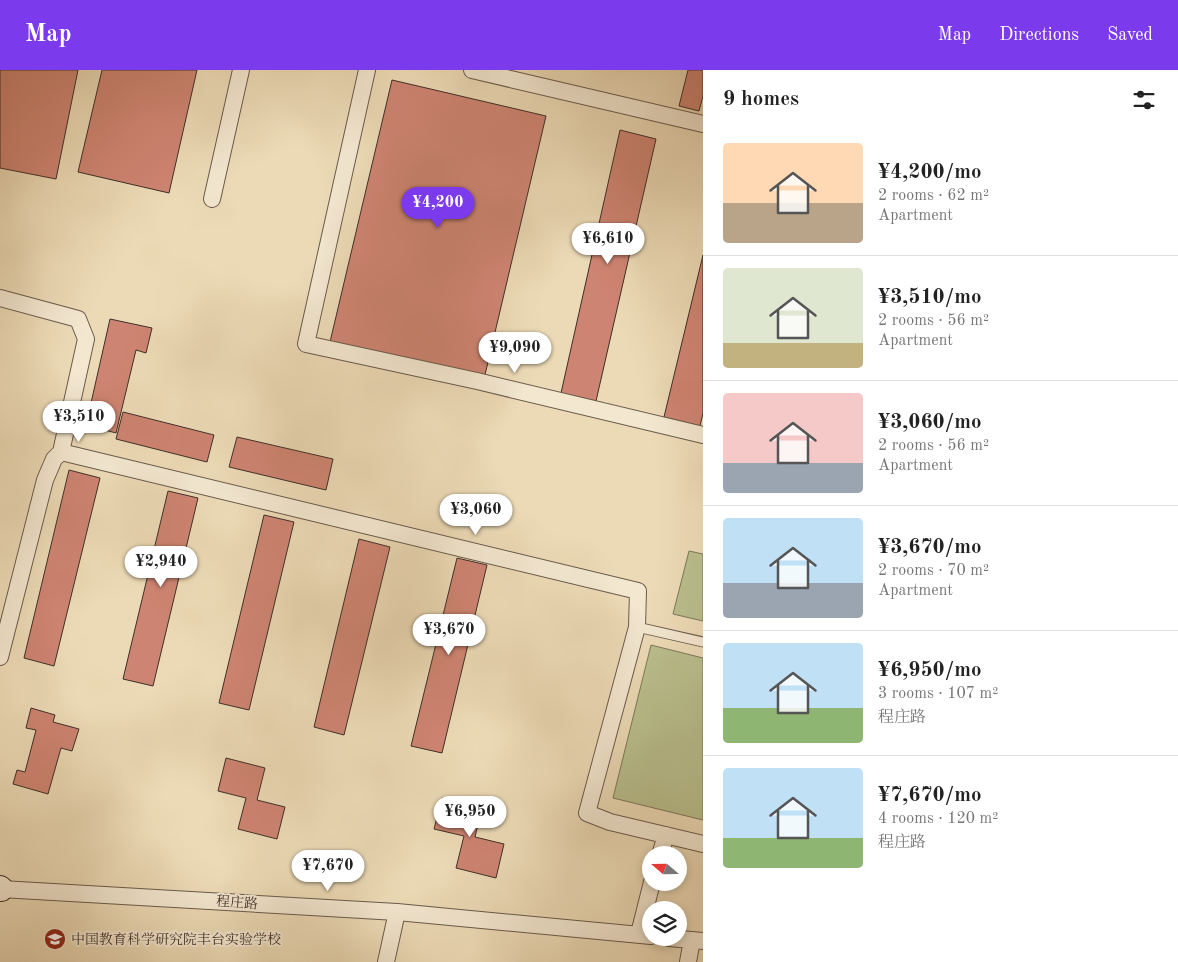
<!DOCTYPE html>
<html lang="en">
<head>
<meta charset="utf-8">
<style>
	body { margin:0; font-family:"Old Standard TT","Noto Serif SC",serif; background:#f6f6f6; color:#222; height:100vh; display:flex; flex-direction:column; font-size:19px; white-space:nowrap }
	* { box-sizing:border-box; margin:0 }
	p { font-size:16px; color:#767676 }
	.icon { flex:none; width:28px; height:28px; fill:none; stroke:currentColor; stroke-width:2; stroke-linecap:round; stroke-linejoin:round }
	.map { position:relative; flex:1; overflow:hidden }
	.details { display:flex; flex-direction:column; background:#fff; width:475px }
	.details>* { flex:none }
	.needle { width:32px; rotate:290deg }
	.buttons { position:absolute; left:642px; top:776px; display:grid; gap:10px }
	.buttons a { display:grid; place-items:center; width:45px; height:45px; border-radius:50%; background:#fff; box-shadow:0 2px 8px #0003; font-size:25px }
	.price { position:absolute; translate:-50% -42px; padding:0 11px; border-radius:18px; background:#fff; color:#222; font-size:16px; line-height:32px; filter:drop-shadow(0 1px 2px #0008) }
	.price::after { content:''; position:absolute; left:50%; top:30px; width:15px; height:11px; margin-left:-8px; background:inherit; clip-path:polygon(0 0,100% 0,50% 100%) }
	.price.on { background:#7c3aed; color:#fff }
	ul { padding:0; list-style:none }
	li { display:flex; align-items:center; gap:15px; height:125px; padding:0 20px }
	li+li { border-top:1px solid #e0e0e0 }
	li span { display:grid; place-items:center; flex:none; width:140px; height:100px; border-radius:5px; color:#555 }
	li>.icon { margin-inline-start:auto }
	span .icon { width:60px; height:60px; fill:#fffc; stroke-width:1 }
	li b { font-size:21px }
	h2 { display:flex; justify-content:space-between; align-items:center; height:60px; padding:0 20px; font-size:21px }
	header { display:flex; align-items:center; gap:30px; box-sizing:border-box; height:70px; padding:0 25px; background:#7c3aed; color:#fff }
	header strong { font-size:24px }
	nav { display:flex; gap:28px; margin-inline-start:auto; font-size:18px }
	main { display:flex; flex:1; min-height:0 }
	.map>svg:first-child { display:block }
	.green { fill:#b9bf8d; stroke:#7c775a }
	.building { fill:#ce8472; stroke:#3e2f28 }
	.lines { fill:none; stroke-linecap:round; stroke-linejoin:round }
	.service-casing { stroke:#6a5a4c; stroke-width:11 }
	.minor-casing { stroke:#6a5a4c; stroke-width:18 }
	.secondary-casing { stroke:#3e2f28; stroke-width:26 }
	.service { stroke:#f3e7d0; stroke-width:9 }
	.minor { stroke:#f3e7d0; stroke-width:16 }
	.secondary { stroke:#f3e7d0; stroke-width:24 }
	.labels { text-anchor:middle; stroke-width:4; stroke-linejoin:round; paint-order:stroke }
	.street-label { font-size:14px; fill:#3e2f28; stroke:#f3e7d0 }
	.poi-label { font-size:14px; fill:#3e2f28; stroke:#f3e7d0; text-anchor:start }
</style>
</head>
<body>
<header>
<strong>Map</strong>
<nav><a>Map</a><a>Directions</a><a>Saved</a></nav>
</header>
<main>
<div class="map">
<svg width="703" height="892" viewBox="0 0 703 892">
	<rect width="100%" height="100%" fill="#ecdab6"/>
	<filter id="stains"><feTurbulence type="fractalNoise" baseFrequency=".004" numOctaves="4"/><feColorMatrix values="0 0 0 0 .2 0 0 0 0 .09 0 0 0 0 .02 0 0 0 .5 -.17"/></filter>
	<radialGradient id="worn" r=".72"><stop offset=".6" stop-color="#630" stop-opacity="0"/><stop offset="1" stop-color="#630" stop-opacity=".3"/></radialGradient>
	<path class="green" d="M689 481 703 484V551L673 544Z
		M651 575 703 588V750L613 728Z"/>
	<path class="building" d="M0 0H78L56 109 0 98Z
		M102 0H197L169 123 78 102Z
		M688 0H703V26L699 41 679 36Z
		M392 10 546 46 484 309 330 272Z
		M620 60 656 69 596 331 561 323Z
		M703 185V343L700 356 664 347Z
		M110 249 152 258 146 283 136 280 116 363 86 355Z
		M123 342 214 365 207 392 116 369Z
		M237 367 333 389 326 420 229 397Z
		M69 400 100 408 54 596 24 588Z
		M168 421 198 428 153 616 123 609Z
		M264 445 294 452 249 640 219 633Z
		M359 469 390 477 344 665 314 657Z
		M457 488 487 495 442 683 411 676Z
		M31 638 55 645 53 652 79 659 72 681 61 678 48 724 13 714 17 700 25 702 36 660 26 658Z
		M226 688 265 698 257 730 285 737 277 769 238 759 246 728 218 721Z
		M442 728 482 738 475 767 504 774 496 808 456 798 464 766 434 759Z"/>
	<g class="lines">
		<g class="service-casing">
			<path id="service" d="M637 557 703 572"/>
		</g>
		<g class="minor-casing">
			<path id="minor" d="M367 0 306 274 477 311 703 365
				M472 0 703 54
				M212 129 241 0
				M0 228 78 249 86 269 61 382 54 389 45 410 0 587
				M61 382 638 521 637 557 587 743 610 752 703 774
				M660 785 666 765
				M1 819 397 842 651 866
				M639 864 652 812
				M669 868 703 871
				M386 892 397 842
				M688 892 692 870"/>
		</g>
		<g class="secondary-casing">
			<path id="secondary" d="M0 818 1 819"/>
		</g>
		<use href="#service" class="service"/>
		<use href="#minor" class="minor"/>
		<use href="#secondary" class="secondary"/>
	</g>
	<defs>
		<g id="school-disc" transform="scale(1.125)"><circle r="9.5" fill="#8f2418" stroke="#f3e7d0"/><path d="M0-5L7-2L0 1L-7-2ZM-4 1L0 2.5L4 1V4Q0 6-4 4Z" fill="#fff"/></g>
	</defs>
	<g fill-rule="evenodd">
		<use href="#school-disc" x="55" y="869"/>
	</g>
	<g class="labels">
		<g class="street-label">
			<text transform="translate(237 832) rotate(4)" y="5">程庄路</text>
		</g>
		<g class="poi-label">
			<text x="71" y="874">中国教育科学研究院丰台实验学校</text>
		</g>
	</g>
	<rect width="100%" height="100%" filter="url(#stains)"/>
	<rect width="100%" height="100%" fill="url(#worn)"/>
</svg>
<div class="buttons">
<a><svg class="needle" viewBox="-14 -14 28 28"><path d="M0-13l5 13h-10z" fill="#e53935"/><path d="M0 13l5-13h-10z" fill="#767676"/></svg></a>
<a><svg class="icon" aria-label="layers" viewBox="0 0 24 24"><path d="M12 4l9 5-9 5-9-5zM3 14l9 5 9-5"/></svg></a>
</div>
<b class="price on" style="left:438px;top:159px">¥4,200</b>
<b class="price" style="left:608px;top:195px">¥6,610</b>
<b class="price" style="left:515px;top:304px">¥9,090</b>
<b class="price" style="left:79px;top:373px">¥3,510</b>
<b class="price" style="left:476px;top:466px">¥3,060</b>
<b class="price" style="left:161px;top:518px">¥2,940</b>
<b class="price" style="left:449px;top:586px">¥3,670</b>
<b class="price" style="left:470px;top:768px">¥6,950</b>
<b class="price" style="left:328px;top:822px">¥7,670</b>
</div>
<section class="details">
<h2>9 homes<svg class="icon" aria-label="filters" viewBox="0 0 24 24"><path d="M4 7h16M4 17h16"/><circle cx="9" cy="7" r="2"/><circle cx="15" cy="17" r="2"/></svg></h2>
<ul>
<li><span style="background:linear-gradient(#ffd9b3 60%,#b9a48a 0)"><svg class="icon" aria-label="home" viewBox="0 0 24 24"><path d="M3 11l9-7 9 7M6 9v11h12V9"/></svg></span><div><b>¥4,200/mo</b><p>2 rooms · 62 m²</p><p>Apartment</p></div></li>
<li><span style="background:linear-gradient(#dfe7d0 75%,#c2b280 0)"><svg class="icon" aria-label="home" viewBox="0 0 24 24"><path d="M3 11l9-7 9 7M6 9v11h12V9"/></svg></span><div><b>¥3,510/mo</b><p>2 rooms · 56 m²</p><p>Apartment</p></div></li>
<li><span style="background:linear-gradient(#f6c9c9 70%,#9aa5b1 0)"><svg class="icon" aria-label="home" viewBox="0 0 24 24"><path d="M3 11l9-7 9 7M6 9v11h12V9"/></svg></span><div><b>¥3,060/mo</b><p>2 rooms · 56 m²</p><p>Apartment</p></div></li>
<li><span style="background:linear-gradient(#bfe0f5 65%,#9aa5b1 0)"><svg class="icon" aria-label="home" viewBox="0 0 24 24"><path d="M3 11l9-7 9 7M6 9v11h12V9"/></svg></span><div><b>¥3,670/mo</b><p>2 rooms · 70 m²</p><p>Apartment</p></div></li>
<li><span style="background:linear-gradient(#bfe0f5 65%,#8fb573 0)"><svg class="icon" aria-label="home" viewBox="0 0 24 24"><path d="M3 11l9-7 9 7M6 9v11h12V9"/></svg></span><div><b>¥6,950/mo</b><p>3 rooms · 107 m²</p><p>程庄路</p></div></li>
<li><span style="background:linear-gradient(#bfe0f5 70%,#8fb573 0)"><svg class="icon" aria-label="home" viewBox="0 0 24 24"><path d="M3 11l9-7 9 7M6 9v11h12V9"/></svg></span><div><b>¥7,670/mo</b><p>4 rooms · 120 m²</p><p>程庄路</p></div></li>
</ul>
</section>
</main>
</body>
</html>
